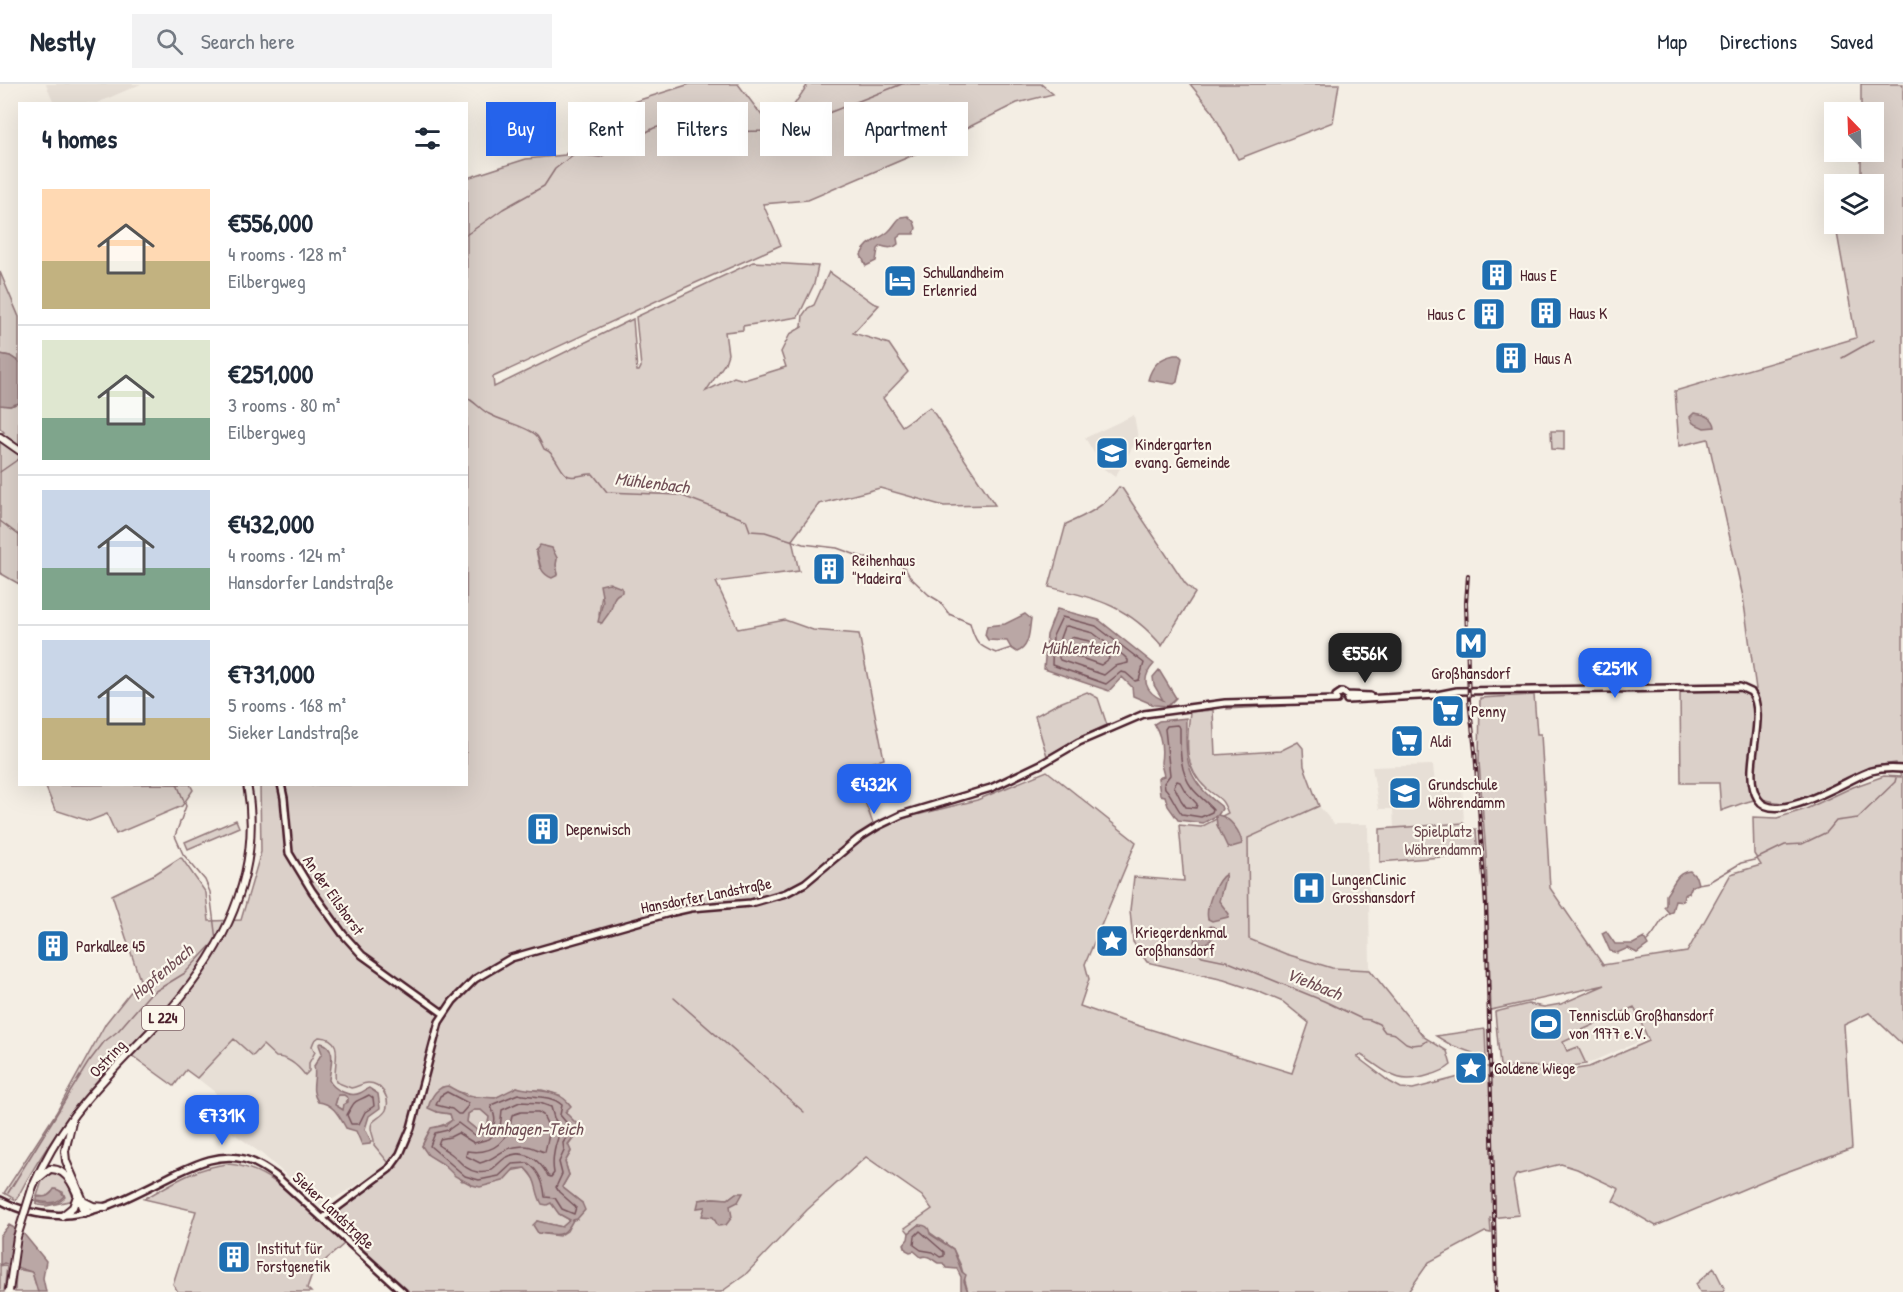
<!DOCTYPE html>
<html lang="en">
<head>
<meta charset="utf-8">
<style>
	body { margin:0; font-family:"Patrick Hand",sans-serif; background:#f2f2f3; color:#1f2937; height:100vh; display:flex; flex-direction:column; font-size:22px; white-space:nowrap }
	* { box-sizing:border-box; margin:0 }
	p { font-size:20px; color:#747a83 }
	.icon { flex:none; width:33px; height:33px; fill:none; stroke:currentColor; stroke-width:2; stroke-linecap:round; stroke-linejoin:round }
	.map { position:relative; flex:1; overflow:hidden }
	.side { position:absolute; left:18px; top:18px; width:450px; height:684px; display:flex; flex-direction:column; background:#fff; border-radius:0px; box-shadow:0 6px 24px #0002 }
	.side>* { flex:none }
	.banner { position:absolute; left:486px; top:18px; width:570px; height:54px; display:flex; gap:12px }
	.needle { width:39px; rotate:337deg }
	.controls { position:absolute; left:1824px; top:18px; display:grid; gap:12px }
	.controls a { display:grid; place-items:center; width:60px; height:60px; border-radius:0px; background:#fff; box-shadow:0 6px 24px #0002; font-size:30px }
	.price { position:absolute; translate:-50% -51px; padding:0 14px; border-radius:12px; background:#2563eb; color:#fff; font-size:20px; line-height:39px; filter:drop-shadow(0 2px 3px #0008) }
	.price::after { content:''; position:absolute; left:50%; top:36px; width:18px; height:14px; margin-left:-9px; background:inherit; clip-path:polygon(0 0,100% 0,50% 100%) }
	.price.active { background:#222; color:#fff }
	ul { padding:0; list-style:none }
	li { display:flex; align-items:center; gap:18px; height:150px; padding:0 24px }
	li+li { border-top:2px solid #e0e1e3 }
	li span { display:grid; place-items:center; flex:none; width:168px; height:120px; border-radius:0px; color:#555 }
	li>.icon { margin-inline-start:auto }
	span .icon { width:72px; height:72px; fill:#fffc; stroke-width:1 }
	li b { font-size:26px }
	h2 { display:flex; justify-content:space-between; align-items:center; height:72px; padding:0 24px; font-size:26px }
	.tag { padding:0 21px; border-radius:0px; background:#fff; box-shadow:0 6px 24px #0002; font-size:21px; line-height:54px }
	.tag.active { background:#2563eb; color:#fff }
	header { display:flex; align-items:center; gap:36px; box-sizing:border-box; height:84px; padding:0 30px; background:#fff; border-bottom:2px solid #e0e1e3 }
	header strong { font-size:28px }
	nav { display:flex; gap:33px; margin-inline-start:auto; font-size:21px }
	.search { width:420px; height:54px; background:#f2f2f3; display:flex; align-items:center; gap:15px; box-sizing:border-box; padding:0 21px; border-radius:0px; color:#747a83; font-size:22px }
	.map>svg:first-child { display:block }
	.built { fill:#e7dfd6 }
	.green { fill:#dbd0c9; stroke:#92787a; stroke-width:1.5; fill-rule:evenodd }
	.water { fill:#baa7a5; stroke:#8d7174; stroke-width:1.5; fill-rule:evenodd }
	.pier { fill:#f4eee4 }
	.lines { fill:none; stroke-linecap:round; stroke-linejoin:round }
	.shore { stroke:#77555c; stroke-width:1.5 }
	.stream { stroke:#8d7174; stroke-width:1.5 }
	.secondary-casing { stroke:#4a1f2b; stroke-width:10 }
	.primary-casing { stroke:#4a1f2b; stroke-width:10 }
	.secondary { stroke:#fbf7ec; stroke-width:5 }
	.primary { stroke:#fbf7ec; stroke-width:6 }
	.rail-casing { stroke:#4a1f2b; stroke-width:4 }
	.rail { stroke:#fbf7ec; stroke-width:1.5; stroke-dasharray:4.5; stroke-linecap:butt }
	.primary-bridge-casing { stroke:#4a1f2b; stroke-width:10; stroke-linecap:butt }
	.primary-bridge { stroke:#fbf7ec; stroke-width:6 }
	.labels { text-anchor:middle; stroke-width:4.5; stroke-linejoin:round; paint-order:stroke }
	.shield { fill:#fbf7ec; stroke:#7f6065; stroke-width:1.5 }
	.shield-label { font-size:15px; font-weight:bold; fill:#4a1f2b }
	.poi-label { font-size:16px; fill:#4a1f2b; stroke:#fbf7ec; text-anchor:start }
	.park-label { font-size:16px; fill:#6e4b52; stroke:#fbf7ec }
	.street-label { font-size:16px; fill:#4a1f2b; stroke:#fbf7ec }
	.water-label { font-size:18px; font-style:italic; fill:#714f56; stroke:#fbf7ec }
</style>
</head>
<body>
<header>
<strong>Nestly</strong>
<div class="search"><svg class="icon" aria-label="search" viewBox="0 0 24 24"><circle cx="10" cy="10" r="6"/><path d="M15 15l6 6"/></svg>Search here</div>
<nav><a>Map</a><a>Directions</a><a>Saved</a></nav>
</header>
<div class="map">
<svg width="1903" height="1208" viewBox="0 0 1903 1208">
	<rect width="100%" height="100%" fill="#f4eee4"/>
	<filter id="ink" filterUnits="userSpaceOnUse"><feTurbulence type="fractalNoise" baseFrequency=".0167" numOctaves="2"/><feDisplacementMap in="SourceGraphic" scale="12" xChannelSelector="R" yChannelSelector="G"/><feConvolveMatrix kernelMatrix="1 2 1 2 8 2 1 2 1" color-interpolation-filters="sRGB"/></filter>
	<g filter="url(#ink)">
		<path class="built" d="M46 0H141L97 19 54 20Z
			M1134 331 1138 354 1115 393 1104 385 1085 354Z
			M1433 681 1435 701H1462L1464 739 1394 744 1393 725H1379L1372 683Z
			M1319 722 1334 740H1368L1370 886 1332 884 1286 870 1249 855 1248 754Z
			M1635 923 1648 954 1586 980 1578 963 1567 967 1563 958 1574 953 1573 950Z
			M319 953 329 955 333 958 338 979 334 993 358 1003 365 999 374 1000 381 1003 386 1010 387 1018 386 1026 373 1038 371 1047 375 1056 374 1061 388 1078 376 1089 322 1122 262 1070 203 1027 216 1009 197 994 234 955 263 961 276 973H280L298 981 305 991 309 987V979L315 968 312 962 314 957Z"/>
		<path class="green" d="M690 0H738L763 33H786L808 0H1041L1053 10 1017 19 911 72 808 116 763 120 781 161 682 205 493 293 494 303 633 235 637 287H639L641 283 636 233 753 178 818 182 814 200 798 233 743 242V246L725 248 728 270 725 279 706 307 734 293 744 296 786 283 781 268 790 250 802 243 803 231 808 224 814 221 829 188 873 219 879 221 853 249 889 260 908 288 883 314 902 342 930 323 995 421 944 422 880 404 819 420 792 456 799 487 716 498 738 545 785 536 813 546 859 550 884 675 853 684 872 737 877 746 905 734 977 716 1047 687 1136 758 1085 880 1089 895 1080 922 1117 935 1292 989 1309 939 1283 918 1257 907 1224 896 1147 878 1133 858 1130 826 1134 793 1184 797 1179 741 1201 743 1228 729C1221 712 1220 716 1207 705 1182 683 1187 656 1190 628L1213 626 1215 671 1280 667 1298 658 1303 664 1304 682 1319 722 1248 754 1249 855 1286 870 1332 884 1370 886 1424 953 1447 967 1451 981C1444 987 1438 989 1430 991 1396 1002 1389 989 1361 971L1357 973 1390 998 1401 1004 1413 1005 1459 993 1476 982 1536 987 1570 986 1589 983 1649 957 1634 923 1573 950 1574 953 1563 958 1567 967 1578 963 1586 980 1565 983 1500 982 1495 928 1528 920 1544 923 1561 920 1605 901 1491 926 1486 771 1479 678 1480 614 1534 611 1537 650H1541L1550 804 1603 881 1687 868 1731 790 1761 781 1754 770 1753 733 1777 734 1806 725 1853 703 1884 692 1901 693 1896 679C1860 682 1830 705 1797 716 1781 722 1775 717 1761 715 1751 715 1730 724 1721 727L1719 699H1681L1680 607 1756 605 1743 513 1708 355 1679 362 1675 307 1856 254 1837 149 1861 142V140H1874V100H1861V68H1874V28H1861V0H1903V961L1869 929 1844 941 1852 1064 1770 1094 1656 1142 1613 1117 1619 1105 1577 1085 1561 1080 1516 1091 1513 1097 1519 1131 1490 1134 1491 1149 1485 1148 1429 1178 1408 1208H968L961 1182 953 1165 919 1141 909 1149 905 1144 932 1125 922 1112 866 1073 807 1126 745 1191 721 1208H410L355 1158 334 1136V1131L397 1083 388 1078 374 1061C376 1053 368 1047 372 1039 376 1034 383 1032 386 1026 391 1014 381 999 368 999 363 999 357 1003 351 1004L336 998C331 983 348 954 319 953L314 957 312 962 315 968 309 979V987L305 991C298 982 289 973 276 973L263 961 253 972 234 955 197 994 186 986 174 1002 124 966C82 1012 45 1060 16 1116L4 1109 56 1029 106 939 140 896 112 811 155 790 181 773 206 809 209 837 241 836 261 768 260 701 466 700 467 94 526 75 565 71 591 37 611 25ZM536 466 557 474 556 481 558 490 540 484ZM602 510 616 511 601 539 599 530ZM442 1003C471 1009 487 1025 517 1003L525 1006H542L560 1011C564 1025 571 1037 575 1051L568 1061 571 1068 565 1078 569 1091 562 1103 582 1119 567 1147 559 1152 538 1149 537 1137 562 1143 570 1136 559 1130 551 1118 539 1106 533 1094 525 1084 462 1097 443 1080 429 1071 422 1062C432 1036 435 1048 452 1036L450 1030 437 1028 431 1015ZM736 1109 730 1122 705 1123 699 1116 713 1114 728 1115Z
			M1190 0H1339L1333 38 1238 75 1212 27Z
			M0 188 19 233V278L10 272 0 270Z
			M19 319V500L0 489V349L4 348 0 344V321L10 322Z
			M1551 347H1564V366L1552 365Z
			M1119 403 1122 404 1185 499 1195 509 1162 562C1129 522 1098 515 1049 503L1066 440C1087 431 1105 422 1119 403Z
			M1087 608 1098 614 1107 641 1076 655 1047 672 1035 632 1057 620Z
			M1284 619 1285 622 1227 625 1229 621Z
			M190 700 193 706 182 722 116 750 107 730 89 737 55 726 45 701Z
			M236 736 239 743 188 765 185 758Z
			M1464 739 1465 746 1476 745 1478 770 1380 778V745Z
			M1485 945 1486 974 1451 961 1436 952Z
			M338 1011H344L348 1014 343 1026 335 1021Z
			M474 1026H481L489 1033 488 1040 477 1046 467 1038 468 1030Z
			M228 1080C274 1083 312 1131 344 1160L313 1187 307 1204 311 1208H178L173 1200 196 1127 144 1115C171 1100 196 1083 228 1080Z
			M54 1088C66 1092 70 1104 74 1116L47 1122 38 1121 35 1117C45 1121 57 1122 65 1113L63 1108 55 1105 46 1113 37 1112 43 1094Z
			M4 1181 7 1182 4 1208H0V1182Z
			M1714 1184 1725 1206 1722 1208H1700L1696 1200Z
			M16 1185 32 1188 38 1208H15Z"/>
		<path class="water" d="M908 132 914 138 916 144 914 150H902L897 154 898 160C893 165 888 164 881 162L878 165 876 177 866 182 861 171C867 157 877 157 888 148 894 143 895 138 901 133Z
			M0 270 10 272 19 278V319L10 322 0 321Z
			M1174 271H1179L1182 274 1177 298 1174 300 1148 296C1152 281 1160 274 1174 271Z
			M1694 329C1704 330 1714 333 1715 343L1704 344 1693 339 1690 333Z
			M540 461 552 464 557 474 556 481 558 491 552 494C538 489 541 478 536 466Z
			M609 499 622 504V508C611 513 615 516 611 525 610 529 604 535 602 539L598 538 603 517 600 501Z
			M1057 525 1099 536 1154 580C1140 595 1145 608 1163 616L1154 601 1153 593 1159 586 1176 614 1168 622 1154 621 1133 612 1132 603 1122 593 1109 607 1044 585 1047 551Z
			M1025 530 1031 535C1029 547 1030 563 1017 568L1011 564 1007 557 988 556 985 551 987 542 1005 540Z
			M1186 634C1186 676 1184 695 1221 722L1222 725 1218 731C1230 733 1241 748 1242 760L1228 764 1217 741 1216 732 1203 739 1178 736 1168 722 1165 712 1160 711 1158 694 1164 692C1163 687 1161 682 1161 678 1163 664 1162 652 1154 640L1159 637Z
			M1690 787 1696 793 1698 800 1692 802 1689 809 1684 811 1683 817 1675 816 1672 828 1669 829 1664 823 1666 821V811C1673 802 1676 788 1690 787Z
			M1226 790 1219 817 1229 830 1228 833 1212 837 1208 835C1205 824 1216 795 1226 790Z
			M1211 842 1216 844 1211 856 1204 860 1194 858 1196 850Z
			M1606 847 1615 860H1633L1644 854 1648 861 1637 869 1628 864 1617 869 1610 867 1602 849Z
			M321 959C338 962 330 984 329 996 333 1005 350 1014 360 1009 363 1008 366 1005 369 1004L378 1010 380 1024 369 1032 365 1045 371 1057 370 1060 362 1061 356 1047 346 1044C339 1032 333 1019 318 1018 309 1004 317 997 314 982L322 969 319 961ZM338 1011H344L348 1014V1018L344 1020 343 1026 335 1021Z
			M448 1002 466 1012 495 1014 517 1003C536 1009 558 1003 571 1022L565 1028 576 1039 575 1051 568 1060 571 1067 565 1078 569 1091 562 1103 582 1119 585 1126 577 1135 573 1136C562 1156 558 1150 538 1149L533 1141 537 1137 562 1143 570 1136 559 1130 551 1119 547 1121 542 1120C534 1106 539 1097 525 1084L514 1085 503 1097 480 1103 472 1101 455 1092 443 1080 428 1071 422 1062 431 1044 446 1041 452 1036 450 1030 437 1028 428 1024C431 1013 436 1003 448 1002ZM474 1026H481L489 1033 488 1040 477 1046 467 1038 468 1030Z
			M54 1105C59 1105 62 1108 64 1112 56 1121 47 1119 37 1117V1113C45 1113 50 1113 54 1105Z
			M736 1109H743L738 1118 730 1122 732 1133 726 1141 718 1142 713 1133 702 1132 705 1123 697 1124 699 1116 713 1114 728 1115Z
			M9 1141 23 1149 46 1177 43 1194 46 1208H38L32 1188 4 1179 0 1181V1152Z
			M919 1141C926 1141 929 1143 930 1150L953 1165 962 1188 966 1191 964 1197 968 1208H961V1193L957 1185 946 1184 943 1179H938C932 1176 929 1170 921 1173L914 1167 910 1168 906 1166 904 1160 908 1155 909 1149Z"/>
		<path class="pier" d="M15 1141 24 1146 16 1188 7 1184Z"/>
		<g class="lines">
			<path class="shore" d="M1062 533 1096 542 1144 579 1139 596 1135 597 1126 589 1121 588 1106 600 1052 581 1053 552Z
				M1067 542 1093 549 1124 572 1128 576V579L1115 582 1104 591 1060 576 1059 574 1060 554 1064 543Z
				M1071 553 1089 557 1108 571 1109 575 1101 581 1070 570 1068 567Z
				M1177 641 1180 644C1180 664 1179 687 1192 704 1198 712 1207 718 1213 725L1212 728 1201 733 1182 730C1175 722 1172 711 1165 704L1164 699 1170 691 1165 645 1167 642Z
				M1177 697 1180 698 1185 707 1197 720 1196 724 1186 723 1181 716 1174 702Z
				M447 1008 468 1019V1022L461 1030H458L452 1025 436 1021 440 1012Z
				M518 1010C533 1014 550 1010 562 1021L560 1031 570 1043 569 1049 563 1059 564 1067 559 1078 562 1090 556 1103 559 1108 576 1123 574 1130 562 1125 555 1114 545 1113C544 1100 539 1087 528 1079L512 1080 499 1092 479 1096 465 1092 430 1062 435 1049 448 1046 458 1039 474 1051C484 1051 498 1044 494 1031 494 1028 491 1025 491 1021Z
				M369 1011 373 1014 374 1022 365 1028 359 1040H351L347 1031C357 1013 353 1020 369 1011Z
				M520 1018 540 1019 551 1023 554 1034 561 1045C556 1059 551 1073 554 1089L551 1093 548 1092C540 1076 524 1063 505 1074 495 1081 491 1091 477 1088 464 1086 459 1075 450 1069 446 1066 442 1064 438 1061L440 1055 450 1053 458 1049 474 1059 489 1055 500 1045 502 1026Z
				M521 1028H538L543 1031 550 1046 545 1068C538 1067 532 1061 523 1062 500 1063 498 1075 480 1079L466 1072 467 1067C494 1071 509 1057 512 1031Z
				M920 1147 944 1168V1172L940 1173 933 1168 921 1166 914 1161 915 1152Z"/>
			<path class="stream" d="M466 151 503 125 544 102 555 85 574 70 600 73 654 44 667 41 703 48 770 47 803 39 902 0
				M1842 274 1874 256
				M466 313C475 318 481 326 489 330 501 337 529 343 537 352 540 356 542 361 544 365 557 369 560 390 569 392 576 394 586 389 593 390L607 408 680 411 746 436 750 447 765 448 803 460 837 464 859 472 882 477H894L905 484 910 493 929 511 939 517 949 530 970 539C975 558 978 562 996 569L1011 564
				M0 388 20 374
				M0 437 20 452
				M1698 800 1709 798 1741 779 1754 776 1785 761 1802 760 1827 748 1836 737 1858 734 1895 698 1896 694
				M1647 857C1656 849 1659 837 1669 829
				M1204 860 1198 869 1202 872 1226 877 1324 917 1362 935 1370 936 1379 940 1385 948 1395 950 1406 959 1412 961 1421 960 1427 957
				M674 914 774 1002
				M775 1003 804 1028
				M8 1109 88 979 104 958 118 947 149 911 185 889 216 856 210 808 205 796 183 770 175 752 186 722 177 700"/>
			<g class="secondary-casing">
				<path id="secondary" d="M1336 612 1342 608 1347 611 1370 612
					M1347 616 1437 611 1457 607 1740 603 1751 608C1769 633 1740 688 1758 715 1776 743 1849 694 1871 687 1882 684 1892 684 1903 685
					M281 700 284 714 289 769 312 807 343 850 362 871 444 930
					M0 1116C67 1152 117 1118 177 1089 198 1079 220 1069 244 1075 256 1078 266 1085 276 1092L403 1208
					M323 1134 389 1085 400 1070 411 1044 439 938 453 917 475 895 511 874 673 828 691 824 751 819 786 809 805 799 859 754 878 742 901 731 991 704 1043 679 1079 658 1144 630 1225 619 1337 616"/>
			</g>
			<g class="primary-casing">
				<path id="primary" d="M0 353 20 367
					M72 1038 65 1067 66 1077 88 1128
					M39 1094 50 1085C71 1084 78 1113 84 1129
					M33 1102C44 1077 58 1053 74 1031 100 997 132 967 161 936 221 871 264 791 247 700
					M85 1118 93 1122 106 1123
					M62 1132 73 1123 77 1112"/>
			</g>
			<use href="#secondary" class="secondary"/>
			<use href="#primary" class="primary"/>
			<g class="rail-casing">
				<path id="rail" d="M1468 491 1466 519 1469 617 1475 667 1486 822 1496 1208"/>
			</g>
			<use href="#rail" class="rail"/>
			<g class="primary-bridge-casing">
				<path id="primary-bridge" d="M9 1207 17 1153 33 1102"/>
			</g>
			<use href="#primary-bridge" class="primary-bridge"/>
		</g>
	</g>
	<defs>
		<g id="building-square" transform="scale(1.725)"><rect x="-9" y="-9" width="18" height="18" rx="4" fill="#1f6fb2" stroke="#fbf7ec"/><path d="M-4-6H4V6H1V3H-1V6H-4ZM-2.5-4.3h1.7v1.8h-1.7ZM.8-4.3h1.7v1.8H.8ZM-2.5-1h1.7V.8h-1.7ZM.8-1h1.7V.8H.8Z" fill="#fff"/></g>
		<g id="hotel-square" transform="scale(1.725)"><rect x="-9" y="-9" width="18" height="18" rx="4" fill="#1f6fb2" stroke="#fbf7ec"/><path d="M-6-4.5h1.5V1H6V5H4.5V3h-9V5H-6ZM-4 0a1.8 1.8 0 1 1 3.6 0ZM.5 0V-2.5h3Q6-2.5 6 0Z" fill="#fff"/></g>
		<g id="school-square" transform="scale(1.725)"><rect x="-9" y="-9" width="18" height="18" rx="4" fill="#1f6fb2" stroke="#fbf7ec"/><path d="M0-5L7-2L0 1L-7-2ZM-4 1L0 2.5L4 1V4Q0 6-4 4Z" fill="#fff"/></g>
		<g id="metro-square" transform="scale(1.725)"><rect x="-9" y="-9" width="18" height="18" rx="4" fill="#1f6fb2" stroke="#fbf7ec"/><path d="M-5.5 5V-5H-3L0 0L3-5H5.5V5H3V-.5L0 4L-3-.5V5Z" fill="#fff"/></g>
		<g id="supermarket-square" transform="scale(1.725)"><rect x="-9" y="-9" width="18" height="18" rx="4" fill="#1f6fb2" stroke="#fbf7ec"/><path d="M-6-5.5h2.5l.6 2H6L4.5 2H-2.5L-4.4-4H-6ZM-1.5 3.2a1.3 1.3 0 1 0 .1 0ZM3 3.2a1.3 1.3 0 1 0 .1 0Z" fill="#fff"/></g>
		<g id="hospital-square" transform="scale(1.725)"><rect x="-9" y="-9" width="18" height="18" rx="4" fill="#1f6fb2" stroke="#fbf7ec"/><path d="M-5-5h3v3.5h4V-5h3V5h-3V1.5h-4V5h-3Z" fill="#fff"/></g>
		<g id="sight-square" transform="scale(1.725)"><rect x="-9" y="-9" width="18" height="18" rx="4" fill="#1f6fb2" stroke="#fbf7ec"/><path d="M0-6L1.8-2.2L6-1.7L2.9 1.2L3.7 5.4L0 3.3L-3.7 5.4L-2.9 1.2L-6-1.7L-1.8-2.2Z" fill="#fff"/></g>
		<g id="stadium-square" transform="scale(1.725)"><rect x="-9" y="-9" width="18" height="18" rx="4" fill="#1f6fb2" stroke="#fbf7ec"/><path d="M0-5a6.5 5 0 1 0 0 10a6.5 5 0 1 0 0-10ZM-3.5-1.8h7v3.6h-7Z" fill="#fff"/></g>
	</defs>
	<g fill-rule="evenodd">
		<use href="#building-square" x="1497" y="191"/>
		<use href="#hotel-square" x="900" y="197"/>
		<use href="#building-square" x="1546" y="229"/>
		<use href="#building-square" x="1489" y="230"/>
		<use href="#building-square" x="1511" y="274"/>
		<use href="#school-square" x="1112" y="369"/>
		<use href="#building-square" x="829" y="485"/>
		<use href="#metro-square" x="1471" y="559"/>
		<use href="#supermarket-square" x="1448" y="627"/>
		<use href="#supermarket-square" x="1407" y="657"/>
		<use href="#school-square" x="1405" y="709"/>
		<use href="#building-square" x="543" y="745"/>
		<use href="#hospital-square" x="1309" y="804"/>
		<use href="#sight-square" x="1112" y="857"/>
		<use href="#building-square" x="53" y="862"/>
		<use href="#stadium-square" x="1546" y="940"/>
		<use href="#sight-square" x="1471" y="984"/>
		<use href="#building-square" x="234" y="1173"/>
	</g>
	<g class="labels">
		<rect class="shield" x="142" y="922" width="42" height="24" rx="4.5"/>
		<g class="shield-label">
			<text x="163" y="939">L 224</text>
		</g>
		<g class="poi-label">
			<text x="923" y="194">Schullandheim<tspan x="923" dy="18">Erlenried</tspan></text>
			<text x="1520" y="197">Haus E</text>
			<text x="1569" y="235">Haus K</text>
			<text x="1466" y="236" text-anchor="end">Haus C</text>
			<text x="1534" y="280">Haus A</text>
			<text x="1135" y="366">Kindergarten<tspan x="1135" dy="18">evang. Gemeinde</tspan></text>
			<text x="852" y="482">Reihenhaus<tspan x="852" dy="18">"Madeira"</tspan></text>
			<text x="1471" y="595" text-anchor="middle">Großhansdorf</text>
			<text x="1471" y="633">Penny</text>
			<text x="1430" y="663">Aldi</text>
			<text x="1428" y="706">Grundschule<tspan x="1428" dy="18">Wöhrendamm</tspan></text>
			<text x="566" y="751">Depenwisch</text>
			<text x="1332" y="801">LungenClinic<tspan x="1332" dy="18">Grosshansdorf</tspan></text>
			<text x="1135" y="854">Kriegerdenkmal<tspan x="1135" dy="18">Großhansdorf</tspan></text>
			<text x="76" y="868">Parkallee 45</text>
			<text x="1569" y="937">Tennisclub Großhansdorf<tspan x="1569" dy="18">von 1977 e.V.</tspan></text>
			<text x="1494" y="990">Goldene Wiege</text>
			<text x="257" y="1170">Institut für<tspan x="257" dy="18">Forstgenetik</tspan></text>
		</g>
		<g class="park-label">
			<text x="1443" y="753">Spielplatz<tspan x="1443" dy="18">Wöhrendamm</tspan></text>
		</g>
		<g class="street-label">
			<text transform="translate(334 811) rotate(55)" y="6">An der Eilshorst</text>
			<text transform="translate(706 811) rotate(-11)" y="6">Hansdorfer Landstraße</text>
			<text transform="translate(107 974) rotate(-47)" y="6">Ostring</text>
			<text transform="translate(334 1126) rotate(43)" y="6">Sieker Landstraße</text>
		</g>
		<g class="water-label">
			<text transform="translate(652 399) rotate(7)" y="6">Mühlenbach</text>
			<text x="1080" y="570">Mühlenteich</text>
			<text transform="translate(162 888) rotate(-40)" y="6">Hopfenbach</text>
			<text transform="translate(1314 900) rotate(22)" y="6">Viehbach</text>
			<text x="530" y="1051">Manhagen-Teich</text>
		</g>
	</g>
</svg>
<div class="controls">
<a><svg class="needle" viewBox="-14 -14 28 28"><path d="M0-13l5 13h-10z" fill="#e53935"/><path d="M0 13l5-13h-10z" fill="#747a83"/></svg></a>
<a><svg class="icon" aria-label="layers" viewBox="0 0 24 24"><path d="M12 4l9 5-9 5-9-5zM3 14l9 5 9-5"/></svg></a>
</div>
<b class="price active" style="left:1365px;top:600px">€556K</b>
<b class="price" style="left:1615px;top:615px">€251K</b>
<b class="price" style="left:874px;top:731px">€432K</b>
<b class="price" style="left:222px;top:1062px">€731K</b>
<div class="banner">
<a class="tag active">Buy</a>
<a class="tag">Rent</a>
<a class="tag">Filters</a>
<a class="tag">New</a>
<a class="tag">Apartment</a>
</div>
<section class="side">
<h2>4 homes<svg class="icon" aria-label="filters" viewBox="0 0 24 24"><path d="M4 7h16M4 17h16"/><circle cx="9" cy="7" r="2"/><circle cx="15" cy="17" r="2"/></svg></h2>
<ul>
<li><span style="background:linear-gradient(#ffd9b3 60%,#c2b280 0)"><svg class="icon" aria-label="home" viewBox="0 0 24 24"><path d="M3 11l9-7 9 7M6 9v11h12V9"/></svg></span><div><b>€556,000</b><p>4 rooms · 128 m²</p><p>Eilbergweg</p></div></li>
<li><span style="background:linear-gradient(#dfe7d0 65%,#7fa58c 0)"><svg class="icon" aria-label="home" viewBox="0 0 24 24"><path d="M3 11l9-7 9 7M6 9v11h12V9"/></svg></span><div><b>€251,000</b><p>3 rooms · 80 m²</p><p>Eilbergweg</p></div></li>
<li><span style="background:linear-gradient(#c9d6e8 65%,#7fa58c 0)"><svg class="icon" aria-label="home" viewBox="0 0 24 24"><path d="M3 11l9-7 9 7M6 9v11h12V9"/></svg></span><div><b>€432,000</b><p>4 rooms · 124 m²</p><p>Hansdorfer Landstraße</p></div></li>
<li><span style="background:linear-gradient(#c9d6e8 65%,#c2b280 0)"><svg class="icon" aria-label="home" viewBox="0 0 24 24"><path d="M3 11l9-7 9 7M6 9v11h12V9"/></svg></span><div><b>€731,000</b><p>5 rooms · 168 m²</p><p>Sieker Landstraße</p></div></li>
</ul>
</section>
</div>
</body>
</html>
